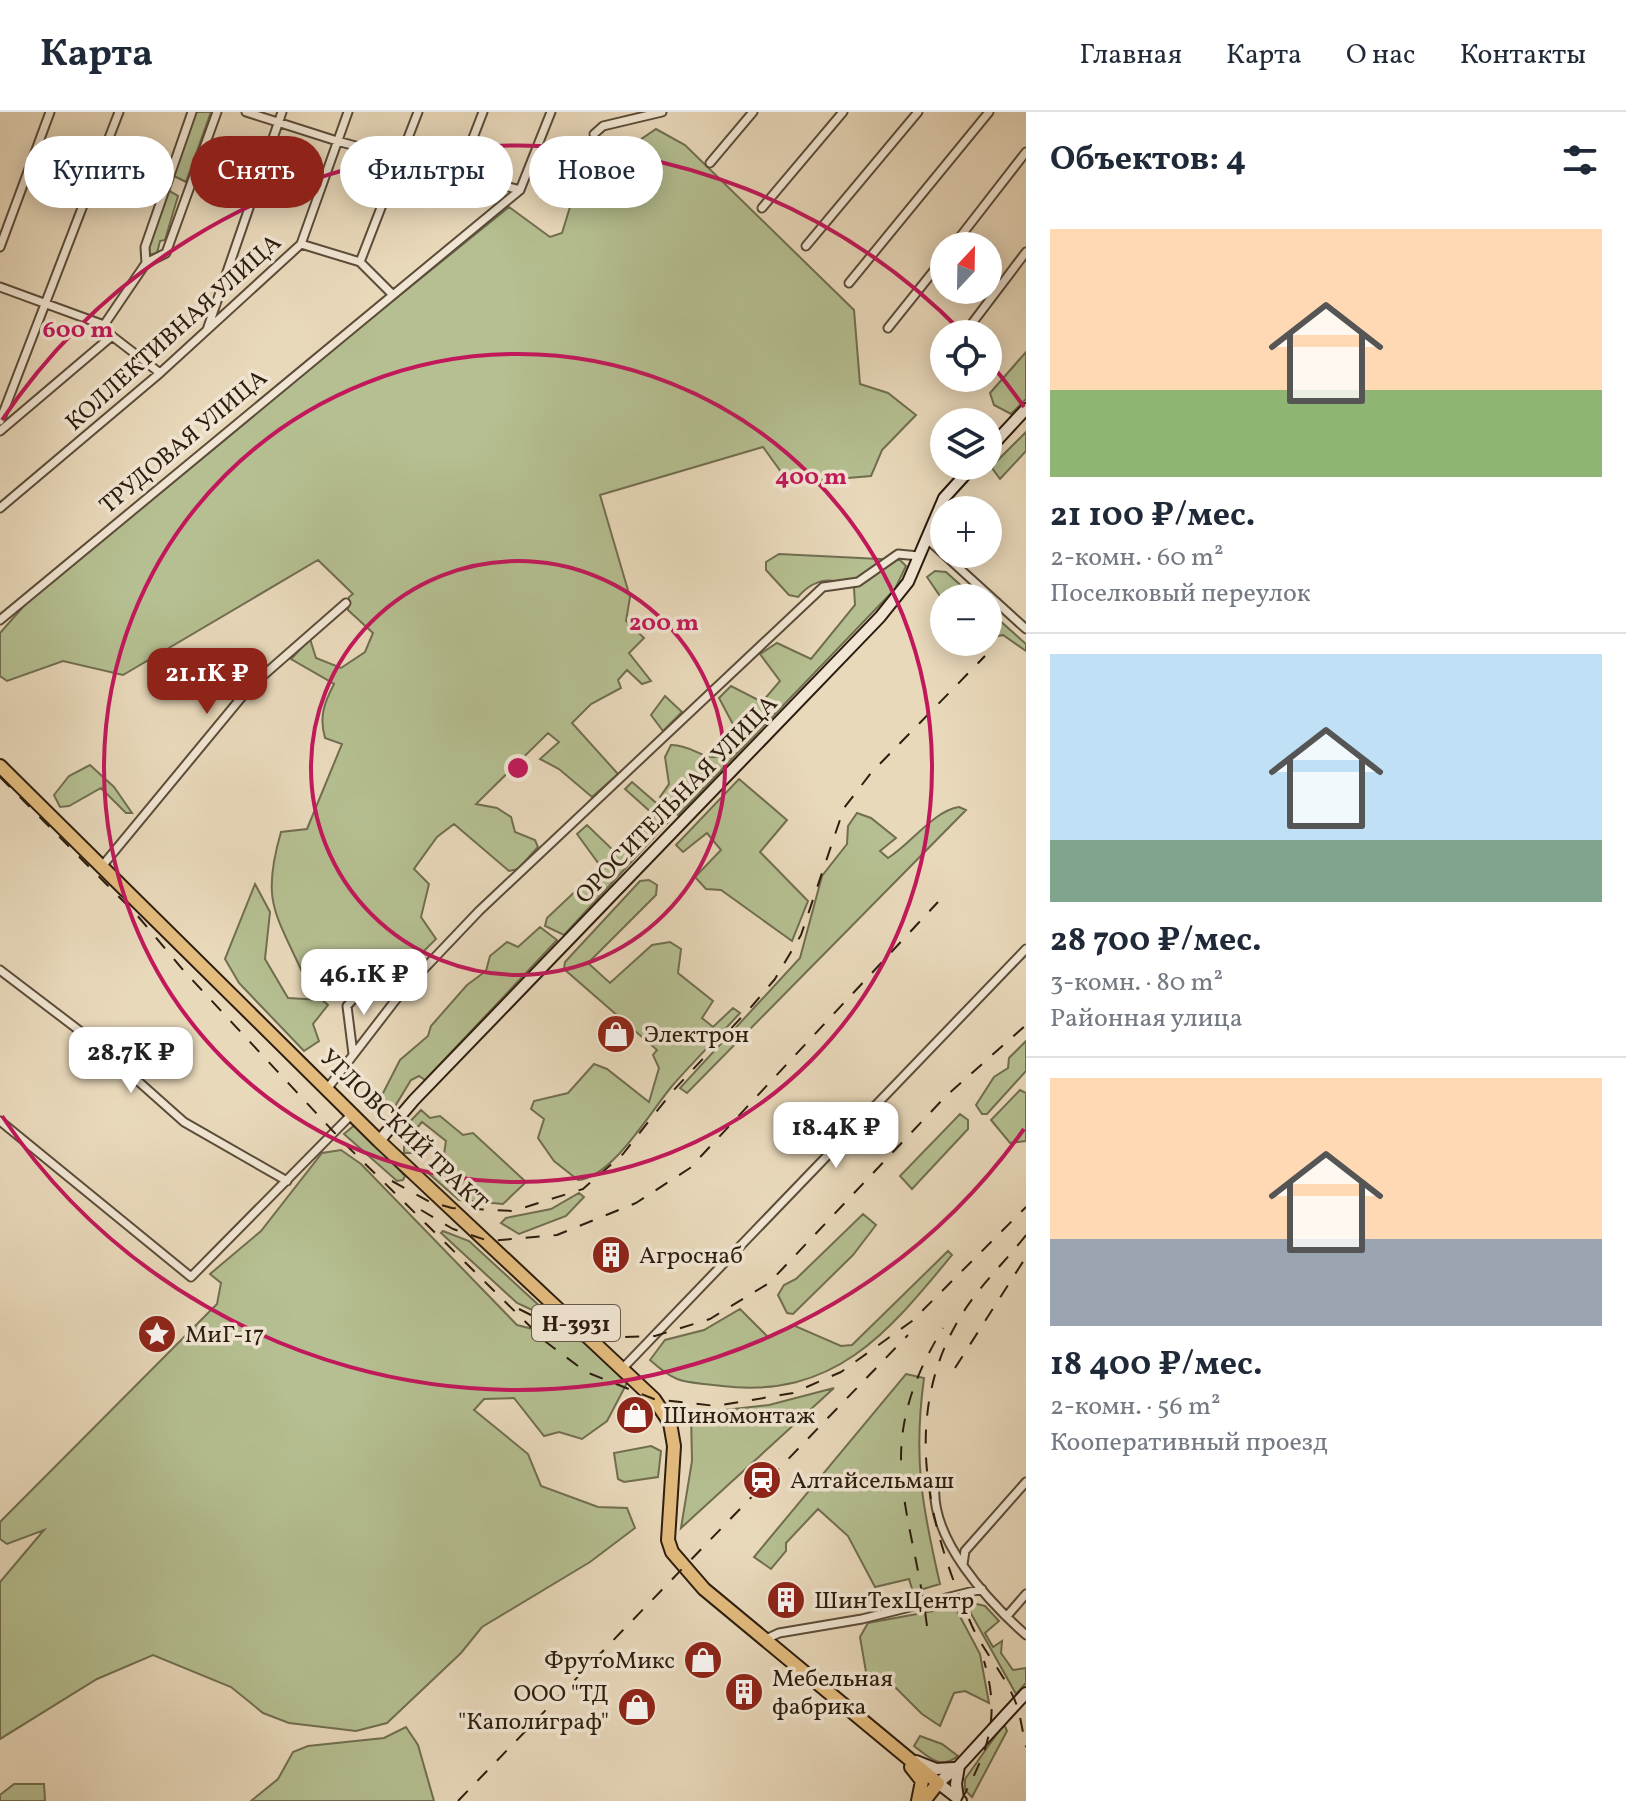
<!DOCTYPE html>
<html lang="ru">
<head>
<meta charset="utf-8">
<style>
	body { margin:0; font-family:Vollkorn,serif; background:#f6f6f7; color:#1f2937; height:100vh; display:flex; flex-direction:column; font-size:30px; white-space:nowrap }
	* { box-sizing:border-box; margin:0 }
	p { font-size:26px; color:#747a83 }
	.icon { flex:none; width:44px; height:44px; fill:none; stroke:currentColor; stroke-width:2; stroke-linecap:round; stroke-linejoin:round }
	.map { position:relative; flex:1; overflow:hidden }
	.side { display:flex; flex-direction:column; background:#fff; width:600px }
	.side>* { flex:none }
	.guide { position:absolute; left:24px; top:24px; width:760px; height:72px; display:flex; gap:16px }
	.needle { width:52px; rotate:22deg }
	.tools { position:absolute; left:930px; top:120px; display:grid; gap:16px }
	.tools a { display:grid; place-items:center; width:72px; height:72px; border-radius:50%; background:#fff; box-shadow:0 4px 20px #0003; font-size:40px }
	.price { position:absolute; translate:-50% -68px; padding:0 18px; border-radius:16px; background:#fff; color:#222; font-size:26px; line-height:52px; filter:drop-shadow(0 2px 4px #0008) }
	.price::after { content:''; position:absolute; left:50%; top:48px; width:24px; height:18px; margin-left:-12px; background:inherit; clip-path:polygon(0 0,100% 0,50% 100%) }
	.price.current { background:#8f2418; color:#fff }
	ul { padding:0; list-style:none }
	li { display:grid; align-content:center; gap:16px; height:424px; padding:0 24px }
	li+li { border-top:2px solid #e0e1e3 }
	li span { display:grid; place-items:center; height:248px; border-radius:0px; color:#555 }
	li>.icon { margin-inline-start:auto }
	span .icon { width:144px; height:144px; fill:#fffc; stroke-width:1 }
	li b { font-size:34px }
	h2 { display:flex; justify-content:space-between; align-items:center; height:96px; padding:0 24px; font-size:34px }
	.tag { padding:0 28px; border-radius:36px; background:#fff; box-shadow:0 4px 20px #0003; font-size:28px; line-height:72px }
	.tag.current { background:#8f2418; color:#fff }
	header { display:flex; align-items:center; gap:48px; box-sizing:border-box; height:112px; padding:0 40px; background:#fff; border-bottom:2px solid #e0e1e3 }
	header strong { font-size:38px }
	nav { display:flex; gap:44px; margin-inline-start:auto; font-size:28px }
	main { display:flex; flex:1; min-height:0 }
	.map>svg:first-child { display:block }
	.green { fill:#b5bf91; stroke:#706e50; stroke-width:2 }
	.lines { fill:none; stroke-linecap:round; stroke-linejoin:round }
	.minor-casing { stroke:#5b4c39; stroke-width:11 }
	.secondary-casing { stroke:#2c1d0e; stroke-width:14 }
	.trunk-casing { stroke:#2c1d0e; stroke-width:16 }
	.minor { stroke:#f1e6d3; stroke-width:7 }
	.secondary { stroke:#f1e6d3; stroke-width:10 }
	.trunk { stroke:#e4bc7e; stroke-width:12 }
	.rail { stroke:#2c1d0e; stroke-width:2; stroke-dasharray:14 14; stroke-linecap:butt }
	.ring { fill:none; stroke:#c2185b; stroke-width:4 }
	.labels { text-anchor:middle; stroke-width:7; stroke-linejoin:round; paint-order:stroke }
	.shield { fill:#f1e6d3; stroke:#675949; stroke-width:2 }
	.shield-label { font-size:22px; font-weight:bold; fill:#2c1d0e }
	.street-label { font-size:24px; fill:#2c1d0e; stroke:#f1e6d3 }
	.poi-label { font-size:24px; fill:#2c1d0e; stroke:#f1e6d3; text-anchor:start }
	.centre { fill:#c2185b; stroke:#f1e6d3; stroke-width:4 }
	.ring-label { font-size:24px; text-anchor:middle; font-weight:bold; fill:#c2185b; stroke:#f1e6d3; stroke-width:7; stroke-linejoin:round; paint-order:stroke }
</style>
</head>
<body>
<header>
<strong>Карта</strong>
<nav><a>Главная</a><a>Карта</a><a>О нас</a><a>Контакты</a></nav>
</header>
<main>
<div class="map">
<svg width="1026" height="1689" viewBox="0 0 1026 1689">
	<rect width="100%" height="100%" fill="#e9d9bb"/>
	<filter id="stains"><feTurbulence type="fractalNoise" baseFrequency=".0025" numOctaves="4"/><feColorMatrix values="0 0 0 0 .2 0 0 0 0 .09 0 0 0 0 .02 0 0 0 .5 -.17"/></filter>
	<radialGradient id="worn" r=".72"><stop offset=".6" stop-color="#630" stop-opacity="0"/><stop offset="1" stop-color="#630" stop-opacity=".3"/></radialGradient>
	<path class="green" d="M195 0H211L186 70 174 64Z
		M656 17 685 33 854 198 860 272 888 281 916 303 882 338 871 364 789 371 763 335 600 383 630 485 626 509 644 526 629 541 651 569 642 572 627 558 618 568 621 576 591 592 572 611 618 662 592 685 559 657 540 647 559 630 548 621 476 692 497 696 511 705 515 720 535 728 538 735 518 757 509 759 454 712 437 725 414 757 429 772 421 805 436 827 399 864 372 845 337 877 303 862C275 800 261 789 281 720L307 717 342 632 325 626C319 605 324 591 334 572L291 547 310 527 316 546 341 556 365 540 373 521 348 498 349 485 353 482 318 448 123 563 63 549 7 569 0 564V521L45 470 509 95 550 125 562 121 574 82 639 64 651 46 637 30Z
		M168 78 178 84 165 128 160 129 157 141 149 143 147 136Z
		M1026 240V287L1011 302 994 293 990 281Z
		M1026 320V339L1000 367 992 356 996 350Z
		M779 442 900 448 906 454 895 477 678 703 660 685 669 672 665 645 671 633C695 632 708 656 730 639L728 633 736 618 719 586 731 574 762 590 780 569 760 542 777 531 811 547 855 493 854 476C833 464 814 466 798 485L789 483 766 458V450Z
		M935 459 946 460 975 486H944V490L927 465Z
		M988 498 1026 532V539L1003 523 988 526Z
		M665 584 682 600 663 619 651 603Z
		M90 653 114 675 132 701H126L101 676 69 694 60 695 54 683 69 664Z
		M739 667 787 708 760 740 808 789 792 829 721 778 706 777 695 765 721 738 707 721 683 740 676 733Z
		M632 670 670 703 669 709 564 823 545 814 547 806 601 755 577 722 587 713 616 741 653 711 654 703 625 677Z
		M959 695 966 698 687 981 680 976 800 846 822 764 847 732 848 714 857 701 871 706 896 726 880 739 888 746C911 732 933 699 959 695Z
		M649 768 657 773 656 783 588 851 610 871 652 833 670 830 681 837 678 861 713 889 702 906 713 915 733 896 740 901C718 925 694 949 672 974 651 999 612 1066 578 1068L554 1049 538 1026 544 1007 531 997 534 989 568 981 594 952 607 957 649 990 659 956 653 943 657 938 564 857 565 850 640 769Z
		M255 772 270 800 265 847 288 886 322 888 328 893 313 912 319 929 304 939 239 871 225 847Z
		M540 815 557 828 425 968 419 964 411 968 394 996 383 993 380 987 400 948 428 924 431 914 467 873 486 859 490 844 507 830 518 835Z
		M1026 929V959L987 1002H982L976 993 994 965 1008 956 1009 946Z
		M1020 978 1026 981V1029L1010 1031 991 1008Z
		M421 998 430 1006 440 1004 463 1023 473 1021 526 1070 503 1092 459 1088 428 1061 432 1057 451 1064 457 1057 444 1042 446 1029 422 1010 411 1023 412 1041H404V1016Z
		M960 1002 968 1008V1017L912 1077 900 1064Z
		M357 1011 405 1064 403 1068 397 1069 344 1022Z
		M341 1038 361 1052 517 1213 584 1230 627 1271 607 1309 582 1327 559 1320 544 1324 514 1286 484 1287 474 1298 528 1342 541 1374 598 1395 627 1396 635 1416 590 1450 482 1515 461 1541 387 1611 356 1619 289 1611 263 1601 231 1575 153 1543 97 1567 0 1627V1470L44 1418 7 1432 0 1427V1410L217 1192 221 1171 210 1162 261 1119 322 1041Z
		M579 1081 584 1085 566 1104 519 1122 501 1111 506 1106 551 1097Z
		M863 1102 876 1113 853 1143 793 1202 787 1201 778 1183 784 1173 796 1167Z
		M443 1119 469 1129 556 1209 517 1191 441 1121Z
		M948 1139 952 1143C887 1222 834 1287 722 1274 684 1269 679 1274 650 1248L665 1228 704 1218 740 1197 769 1226 793 1213 841 1234 852 1233Z
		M906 1262 924 1266C913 1347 922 1394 940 1472L913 1480 909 1467 875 1475 848 1424 818 1397 786 1431V1439L771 1457 754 1445Z
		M834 1276 681 1416 692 1349 691 1302 769 1293Z
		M651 1334 661 1339 658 1365 624 1370 618 1367 614 1341Z
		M964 1489 985 1494 999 1509 985 1521 993 1535 1002 1529 1001 1541 1013 1558 1026 1556V1571L1016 1582Z
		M955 1495 980 1542 989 1591 965 1579 954 1581 940 1614 922 1602 884 1564 867 1566 860 1525 868 1511Z
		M1004 1612 1007 1619 972 1685 965 1678V1667Z
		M406 1615 418 1633 434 1689H251L278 1667 293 1640 308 1634 384 1626Z
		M920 1624 942 1632 958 1644C940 1658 930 1646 914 1634Z
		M14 1672H44L45 1689H0V1683Z"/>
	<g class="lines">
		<g class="minor-casing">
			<path id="minor" d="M246 0 337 29 520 78
				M594 22 603 14 662 0
				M710 51 753 0
				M459 62 483 0
				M762 96 843 0
				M301 132 360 150
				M806 134 918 0
				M953 134 1026 40
				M0 135 50 0
				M146 151 166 141 217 0
				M849 171 989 0
				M0 175 104 213
				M392 182 360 150 418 0
				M888 216 944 146
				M207 218 282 0
				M964 222 1026 140
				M112 224 160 261
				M941 252 944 248
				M0 309 119 0
				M0 319 112 224 104 213 146 151 145 135 192 0
				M0 396 160 261 301 132 348 0
				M926 426 1026 517
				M0 508 520 78 551 0
				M103 753 250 575 346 491
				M0 858 93 929 184 1010 287 1069
				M353 942 347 894 371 867
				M327 977 401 881 479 799 823 475 858 470 898 442 919 444
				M0 1009 191 1165 352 1002
				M623 1256 1026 837
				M935 1373C930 1427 988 1489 1026 1523
				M963 1452 965 1439 1026 1370
				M1007 1504 1026 1482
				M764 1528 779 1521 862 1507 982 1477"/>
		</g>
		<g class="secondary-casing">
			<path id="secondary" d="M988 338 1026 297
				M379 1029 414 988 880 505 908 470 944 386 973 354
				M916 1649 936 1657 954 1656
				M958 1687 956 1672 959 1654
				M961 1689 938 1671 959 1654 1026 1581"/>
		</g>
		<g class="trunk-casing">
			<path id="trunk" d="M0 654 379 1029 654 1287 670 1311 674 1334 668 1428 672 1440 704 1477 938 1671 924 1689
				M911 1655 922 1669 918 1689"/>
		</g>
		<use href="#minor" class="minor"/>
		<use href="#secondary" class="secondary"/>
		<use href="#trunk" class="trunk"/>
		<path class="rail" d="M0 665 136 802 184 859 345 1032 546 1230 586 1260 654 1287 716 1294 793 1281 841 1260 912 1209 1026 1095
			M392 1069 430 1090 452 1096 513 1099 583 1077 623 1042 672 980 752 894 775 867 801 823 844 696 871 661 985 544
			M421 1098 453 1117 489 1129 557 1123 636 1091 690 1056 938 790
			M1026 1123C1006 1149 982 1171 964 1199 899 1300 927 1412 972 1514 983 1538 1001 1558 1012 1582 1020 1597 1022 1618 1026 1635
			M519 1197 551 1213 592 1226 655 1224 710 1207 769 1171 946 984 1026 913
			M955 1256 1026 1145
			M927 1514C911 1389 870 1337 943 1216
			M458 1689 908 1223
			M961 1689C988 1638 1001 1607 984 1549"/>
	</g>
	<g class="ring">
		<circle cx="518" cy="656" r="207"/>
		<circle cx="518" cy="656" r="414"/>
		<path d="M1024 1017A622 622 0 0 1 2 1004M2 308A622 622 0 0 1 962 220M991 252A622 622 0 0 1 1024 295"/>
	</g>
	<defs>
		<g id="shop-disc" transform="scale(2)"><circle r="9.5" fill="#8f2418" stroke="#f1e6d3"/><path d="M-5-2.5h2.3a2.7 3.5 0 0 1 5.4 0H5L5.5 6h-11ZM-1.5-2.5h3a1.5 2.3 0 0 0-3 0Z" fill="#fff"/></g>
		<g id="building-disc" transform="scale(2)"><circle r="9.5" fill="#8f2418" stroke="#f1e6d3"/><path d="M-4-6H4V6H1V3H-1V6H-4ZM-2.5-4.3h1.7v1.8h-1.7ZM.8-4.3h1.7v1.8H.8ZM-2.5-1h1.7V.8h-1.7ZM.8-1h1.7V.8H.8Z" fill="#fff"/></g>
		<g id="sight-disc" transform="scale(2)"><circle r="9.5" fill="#8f2418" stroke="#f1e6d3"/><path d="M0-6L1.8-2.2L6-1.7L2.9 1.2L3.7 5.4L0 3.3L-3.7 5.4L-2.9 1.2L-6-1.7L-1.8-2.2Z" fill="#fff"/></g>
		<g id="station-disc" transform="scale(2)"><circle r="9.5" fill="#8f2418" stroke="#f1e6d3"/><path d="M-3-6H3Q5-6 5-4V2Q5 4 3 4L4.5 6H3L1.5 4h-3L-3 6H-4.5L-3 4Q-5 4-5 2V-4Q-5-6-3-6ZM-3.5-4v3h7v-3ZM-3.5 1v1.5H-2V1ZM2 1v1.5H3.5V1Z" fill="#fff"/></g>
	</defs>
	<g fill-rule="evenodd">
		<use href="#shop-disc" x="616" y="922"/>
		<use href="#building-disc" x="611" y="1143"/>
		<use href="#sight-disc" x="157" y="1222"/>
		<use href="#shop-disc" x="635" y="1303"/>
		<use href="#station-disc" x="762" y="1368"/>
		<use href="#building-disc" x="786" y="1488"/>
		<use href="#shop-disc" x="703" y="1548"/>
		<use href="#building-disc" x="744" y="1580"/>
		<use href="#shop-disc" x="637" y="1595"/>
	</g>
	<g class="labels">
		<rect class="shield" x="532" y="1193" width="88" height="36" rx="6"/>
		<g class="shield-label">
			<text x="576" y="1219">Н-3931</text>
		</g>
		<g class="street-label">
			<text transform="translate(173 220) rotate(-42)" y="8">КОЛЛЕКТИВНАЯ УЛИЦА</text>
			<text transform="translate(183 329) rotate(-40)" y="8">ТРУДОВАЯ УЛИЦА</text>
			<text transform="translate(676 687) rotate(-46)" y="8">ОРОСИТЕЛЬНАЯ УЛИЦА</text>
			<text transform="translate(404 1018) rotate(44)" y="8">УГЛОВСКИЙ ТРАКТ</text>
		</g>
		<g class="poi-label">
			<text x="644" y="930">Электрон</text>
			<text x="639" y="1151">Агроснаб</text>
			<text x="185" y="1230">МиГ-17</text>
			<text x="663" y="1311">Шиномонтаж</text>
			<text x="790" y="1376">Алтайсельмаш</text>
			<text x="814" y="1496">ШинТехЦентр</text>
			<text x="675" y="1556" text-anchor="end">ФрутоМикс</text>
			<text x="772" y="1574">Мебельная<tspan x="772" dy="28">фабрика</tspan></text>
			<text x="609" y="1589" text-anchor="end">ООО "ТД<tspan x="609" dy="28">"Каполиграф"</tspan></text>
		</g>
	</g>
	<circle cx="518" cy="656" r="12" class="centre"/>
	<g class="ring-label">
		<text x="78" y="225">600 m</text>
		<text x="811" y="372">400 m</text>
		<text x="664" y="518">200 m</text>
	</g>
	<rect width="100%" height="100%" filter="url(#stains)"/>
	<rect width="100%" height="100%" fill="url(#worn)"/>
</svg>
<div class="tools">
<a><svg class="needle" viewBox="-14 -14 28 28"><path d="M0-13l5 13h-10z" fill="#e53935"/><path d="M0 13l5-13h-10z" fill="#747a83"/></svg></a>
<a><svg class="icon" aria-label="locate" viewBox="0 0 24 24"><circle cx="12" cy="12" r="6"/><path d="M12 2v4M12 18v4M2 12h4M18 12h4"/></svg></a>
<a><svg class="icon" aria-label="layers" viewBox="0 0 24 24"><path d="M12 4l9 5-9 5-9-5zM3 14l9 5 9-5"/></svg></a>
<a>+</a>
<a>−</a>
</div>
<b class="price current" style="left:207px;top:604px">21.1K ₽</b>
<b class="price" style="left:364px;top:905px">46.1K ₽</b>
<b class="price" style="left:131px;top:983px">28.7K ₽</b>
<b class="price" style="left:836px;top:1058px">18.4K ₽</b>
<div class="guide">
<a class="tag">Купить</a>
<a class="tag current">Снять</a>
<a class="tag">Фильтры</a>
<a class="tag">Новое</a>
</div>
</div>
<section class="side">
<h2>Объектов: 4<svg class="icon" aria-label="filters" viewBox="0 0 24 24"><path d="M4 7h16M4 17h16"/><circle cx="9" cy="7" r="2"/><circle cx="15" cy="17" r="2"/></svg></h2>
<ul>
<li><span style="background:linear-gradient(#ffd9b3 65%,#8fb573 0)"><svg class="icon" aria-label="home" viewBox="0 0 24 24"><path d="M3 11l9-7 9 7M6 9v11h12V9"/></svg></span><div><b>21 100 ₽/мес.</b><p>2-комн. · 60 m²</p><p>Поселковый переулок</p></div></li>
<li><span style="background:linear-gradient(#bfe0f5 75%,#7fa58c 0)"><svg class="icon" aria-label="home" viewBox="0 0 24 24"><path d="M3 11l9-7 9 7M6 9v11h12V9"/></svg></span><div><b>28 700 ₽/мес.</b><p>3-комн. · 80 m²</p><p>Районная улица</p></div></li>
<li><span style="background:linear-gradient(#ffd9b3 65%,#9aa5b1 0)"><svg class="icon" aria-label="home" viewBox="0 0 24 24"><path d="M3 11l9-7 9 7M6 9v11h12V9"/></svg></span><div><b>18 400 ₽/мес.</b><p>2-комн. · 56 m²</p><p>Кооперативный проезд</p></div></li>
</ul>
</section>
</main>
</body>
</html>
